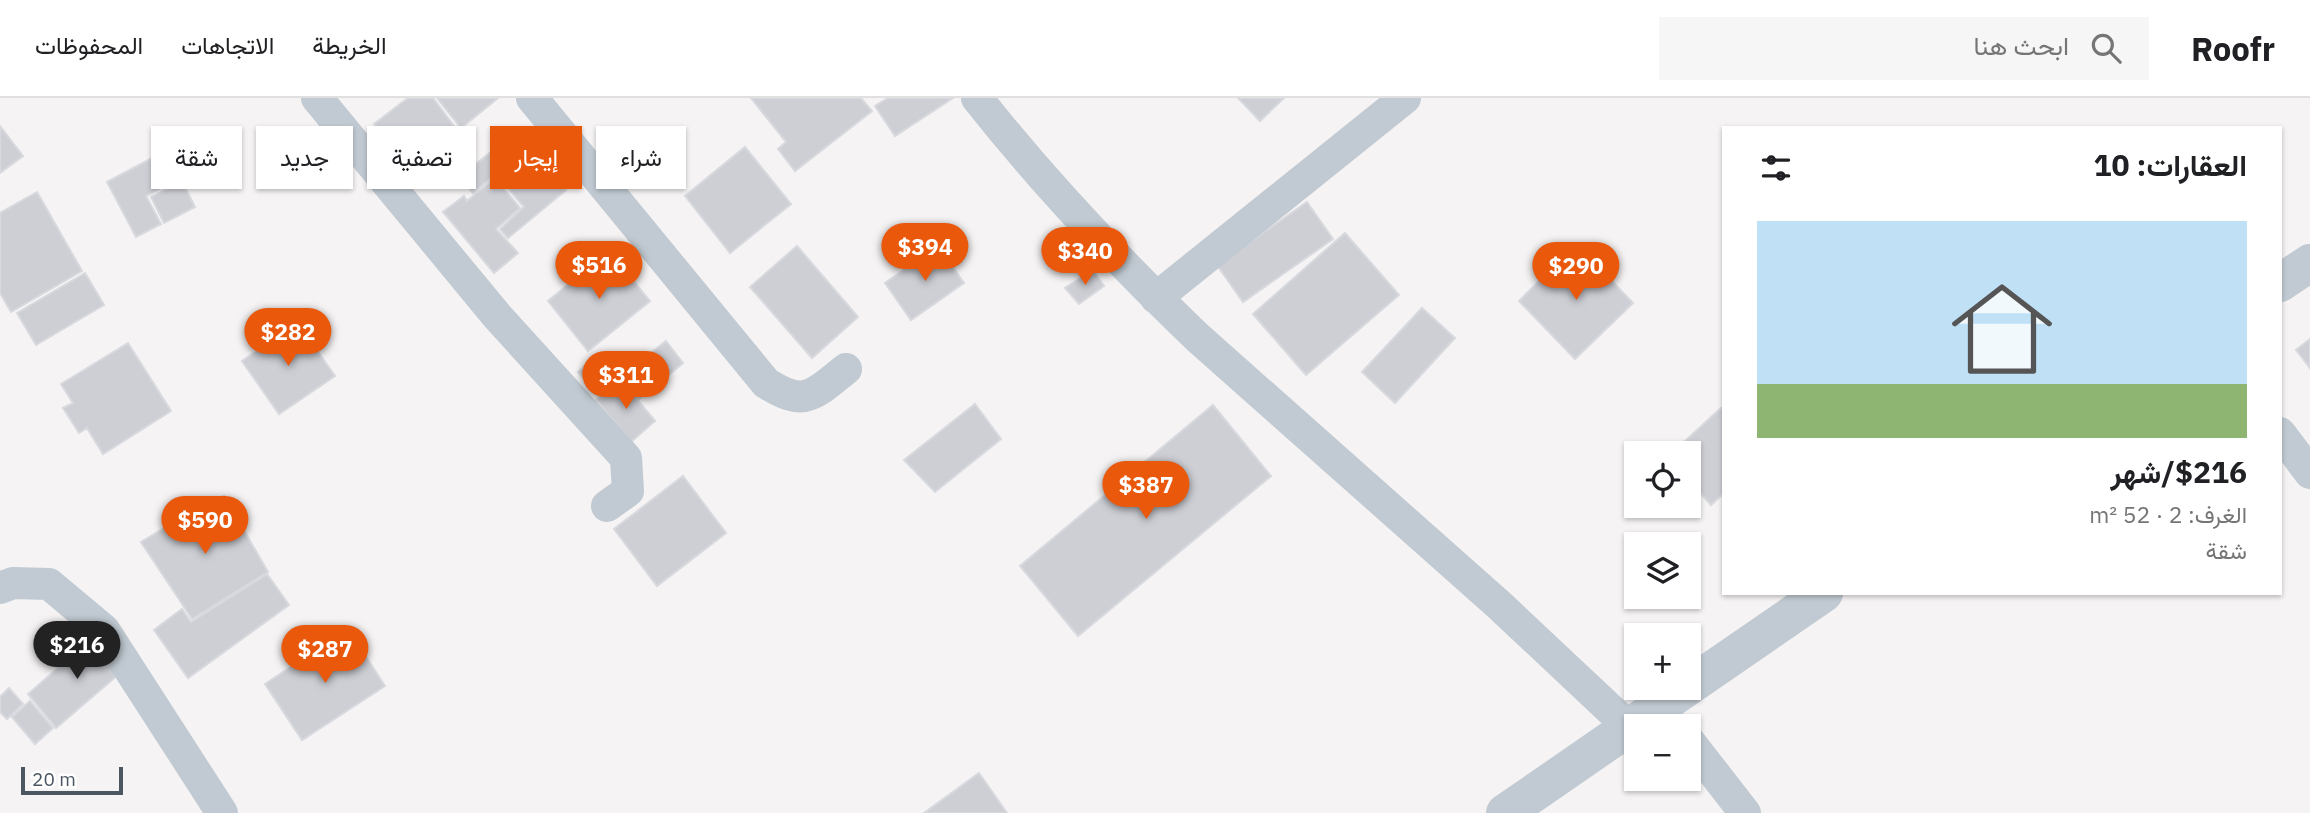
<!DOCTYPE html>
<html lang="ar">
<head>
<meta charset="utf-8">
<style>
	body { margin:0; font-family:"IBM Plex Sans",Vazirmatn,sans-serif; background:#f6f6f6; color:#202124; direction:rtl; height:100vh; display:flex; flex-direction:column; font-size:26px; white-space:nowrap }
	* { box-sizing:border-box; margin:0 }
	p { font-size:23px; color:#757577 }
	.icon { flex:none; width:38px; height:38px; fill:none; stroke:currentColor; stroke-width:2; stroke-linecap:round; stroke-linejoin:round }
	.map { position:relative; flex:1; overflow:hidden; direction:ltr }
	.side { position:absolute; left:1722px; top:28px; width:560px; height:469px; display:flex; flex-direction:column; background:#fff; border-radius:0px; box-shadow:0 2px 5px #0004; direction:rtl }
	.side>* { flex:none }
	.hud { position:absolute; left:21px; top:28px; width:665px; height:63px; direction:rtl; display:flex; gap:14px }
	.fabs { position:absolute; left:1624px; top:343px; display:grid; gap:14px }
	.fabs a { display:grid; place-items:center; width:77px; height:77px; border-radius:0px; background:#fff; box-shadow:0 2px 5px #0004; font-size:35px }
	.scale { position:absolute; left:21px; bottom:18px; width:102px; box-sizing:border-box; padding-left:7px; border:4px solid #4a5661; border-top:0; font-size:19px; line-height:24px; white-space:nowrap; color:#4a5661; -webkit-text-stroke:5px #fff; paint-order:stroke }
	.price { position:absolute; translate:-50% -60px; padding:0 16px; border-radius:24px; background:#ea580c; color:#fff; font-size:23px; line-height:46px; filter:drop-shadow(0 2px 4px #0008) }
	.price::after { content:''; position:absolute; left:50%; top:42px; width:21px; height:16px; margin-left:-10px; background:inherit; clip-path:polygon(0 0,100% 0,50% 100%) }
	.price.on { background:#222; color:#fff }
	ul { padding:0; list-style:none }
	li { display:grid; align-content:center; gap:14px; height:371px; padding:0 35px }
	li+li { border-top:2px solid #e0e0e0 }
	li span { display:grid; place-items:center; height:217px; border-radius:0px; color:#555 }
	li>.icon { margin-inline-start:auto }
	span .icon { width:126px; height:126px; fill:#fffc; stroke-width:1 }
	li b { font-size:30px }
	h2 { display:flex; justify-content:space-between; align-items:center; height:84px; padding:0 35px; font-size:30px }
	.chip { padding:0 24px; border-radius:0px; background:#fff; box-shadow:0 2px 5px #0004; font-size:24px; line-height:63px }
	.chip.on { background:#ea580c; color:#fff }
	header { display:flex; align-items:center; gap:42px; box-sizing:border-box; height:98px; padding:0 35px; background:#fff; border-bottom:2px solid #e0e0e0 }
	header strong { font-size:33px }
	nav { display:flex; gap:38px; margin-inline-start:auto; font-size:24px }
	.search { width:490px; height:63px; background:#f6f6f6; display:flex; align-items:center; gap:18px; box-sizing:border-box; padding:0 24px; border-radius:0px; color:#757577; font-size:26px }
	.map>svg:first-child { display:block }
	.building { fill:#cdcfd5; stroke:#d7d9de; stroke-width:2 }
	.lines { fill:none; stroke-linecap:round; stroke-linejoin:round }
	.minor { stroke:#c1cad2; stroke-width:32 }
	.tertiary { stroke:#c1cad2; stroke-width:38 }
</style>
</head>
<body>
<header>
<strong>Roofr</strong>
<div class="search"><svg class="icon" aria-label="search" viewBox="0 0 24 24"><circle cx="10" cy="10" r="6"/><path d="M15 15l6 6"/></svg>ابحث هنا</div>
<nav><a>الخريطة</a><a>الاتجاهات</a><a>المحفوظات</a></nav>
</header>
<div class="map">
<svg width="2310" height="715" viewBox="0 0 2310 715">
	<rect width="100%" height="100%" fill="#f5f3f3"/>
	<path class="building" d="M408 0H433L457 32 408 70 374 26Z
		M437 0H498L461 30Z
		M751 0H861L872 13 795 73 778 51 786 44Z
		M888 0H953L895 38 875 8Z
		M1238 0H1284L1260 23Z
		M0 28 23 58 0 75Z
		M520 30 541 57 546 53 555 63 548 69 566 92 508 140 500 131 524 109 496 76 473 95 460 79Z
		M745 49 791 106 730 155 685 98Z
		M167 52 181 79 146 98 161 126 136 139 107 84Z
		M495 80 520 110 496 131 518 155 494 175 443 114 464 98 467 103Z
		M182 83 195 109 164 125 151 99Z
		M37 94 82 173 11 214 0 195V115Z
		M1307 104 1333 141 1243 204 1217 167Z
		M1345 135 1399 197 1306 277 1253 216Z
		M1576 146 1633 205 1575 261 1519 203Z
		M797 148 858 219 812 260 750 189Z
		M938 148 964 185 911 222 885 185Z
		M609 153 650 203 588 253 548 203Z
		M1093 172 1104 188 1079 206 1065 190Z
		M85 175 104 207 36 247 17 215Z
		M1422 210 1455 240 1395 305 1362 274Z
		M298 225 335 278 279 316 242 263Z
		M2310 241V270L2296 252Z
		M666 243 683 265 639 301 621 279Z
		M128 245 171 313 103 356 87 330 79 335 63 310 73 305 61 286Z
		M591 262 610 283 597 295 578 274Z
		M620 281 655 323 631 344 596 302Z
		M975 306 1001 341 935 394 904 362Z
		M1213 307 1271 378 1078 538 1020 468Z
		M1721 310 1724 313V395L1711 407 1689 382V355H1672Z
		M683 378 726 435 657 488 614 431Z
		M224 398 268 474 192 521 141 444 174 424 171 420 187 410 192 417Z
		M267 476 289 507 188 580 154 532 182 511 191 524Z
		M348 531 385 588 302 642 265 586Z
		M97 536 126 570 56 630 28 596Z
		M9 590 23 606 7 621 0 614V599Z
		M30 603 53 630 35 646 12 619Z
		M979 675 1007 715H924Z"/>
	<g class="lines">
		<path class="minor" d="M317 0 497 218 626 360 628 393 607 408
			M532 0 766 285C805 310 813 297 846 271
			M977 0C1044 85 1119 164 1197 239L1498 506 1629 629
			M1156 200 1405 0
			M2280 335 2310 375
			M0 490 13 485 49 486 104 532 222 715
			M1689 643 1745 715"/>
		<path class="tertiary" d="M2280 185 2310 165
			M1689 588 1824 495
			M1505 715 1686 590"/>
	</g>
</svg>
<div class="fabs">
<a><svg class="icon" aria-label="locate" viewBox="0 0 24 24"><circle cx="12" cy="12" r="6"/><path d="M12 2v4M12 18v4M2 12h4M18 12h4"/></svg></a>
<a><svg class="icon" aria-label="layers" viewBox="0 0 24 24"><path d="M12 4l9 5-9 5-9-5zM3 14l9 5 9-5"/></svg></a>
<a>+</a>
<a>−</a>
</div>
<div class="scale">20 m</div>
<b class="price" style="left:925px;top:185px">$394</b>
<b class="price" style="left:1085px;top:189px">$340</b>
<b class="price" style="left:599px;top:203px">$516</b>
<b class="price" style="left:1576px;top:204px">$290</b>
<b class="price" style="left:288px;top:270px">$282</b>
<b class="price" style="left:626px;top:313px">$311</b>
<b class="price" style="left:1146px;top:423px">$387</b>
<b class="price" style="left:205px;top:458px">$590</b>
<b class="price on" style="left:77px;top:583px">$216</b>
<b class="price" style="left:325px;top:587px">$287</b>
<div class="hud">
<a class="chip">شراء</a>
<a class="chip on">إيجار</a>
<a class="chip">تصفية</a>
<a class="chip">جديد</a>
<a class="chip">شقة</a>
</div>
<section class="side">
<h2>العقارات: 10<svg class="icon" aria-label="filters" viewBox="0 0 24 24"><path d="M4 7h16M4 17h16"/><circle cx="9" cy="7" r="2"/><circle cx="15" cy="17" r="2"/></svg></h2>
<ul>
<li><span style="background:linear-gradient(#bfe0f5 75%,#8fb573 0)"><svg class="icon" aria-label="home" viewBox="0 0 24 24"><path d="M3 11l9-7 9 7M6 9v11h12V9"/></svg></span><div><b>$216/شهر</b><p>الغرف: 2 · 52 m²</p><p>شقة</p></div></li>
</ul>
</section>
</div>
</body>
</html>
